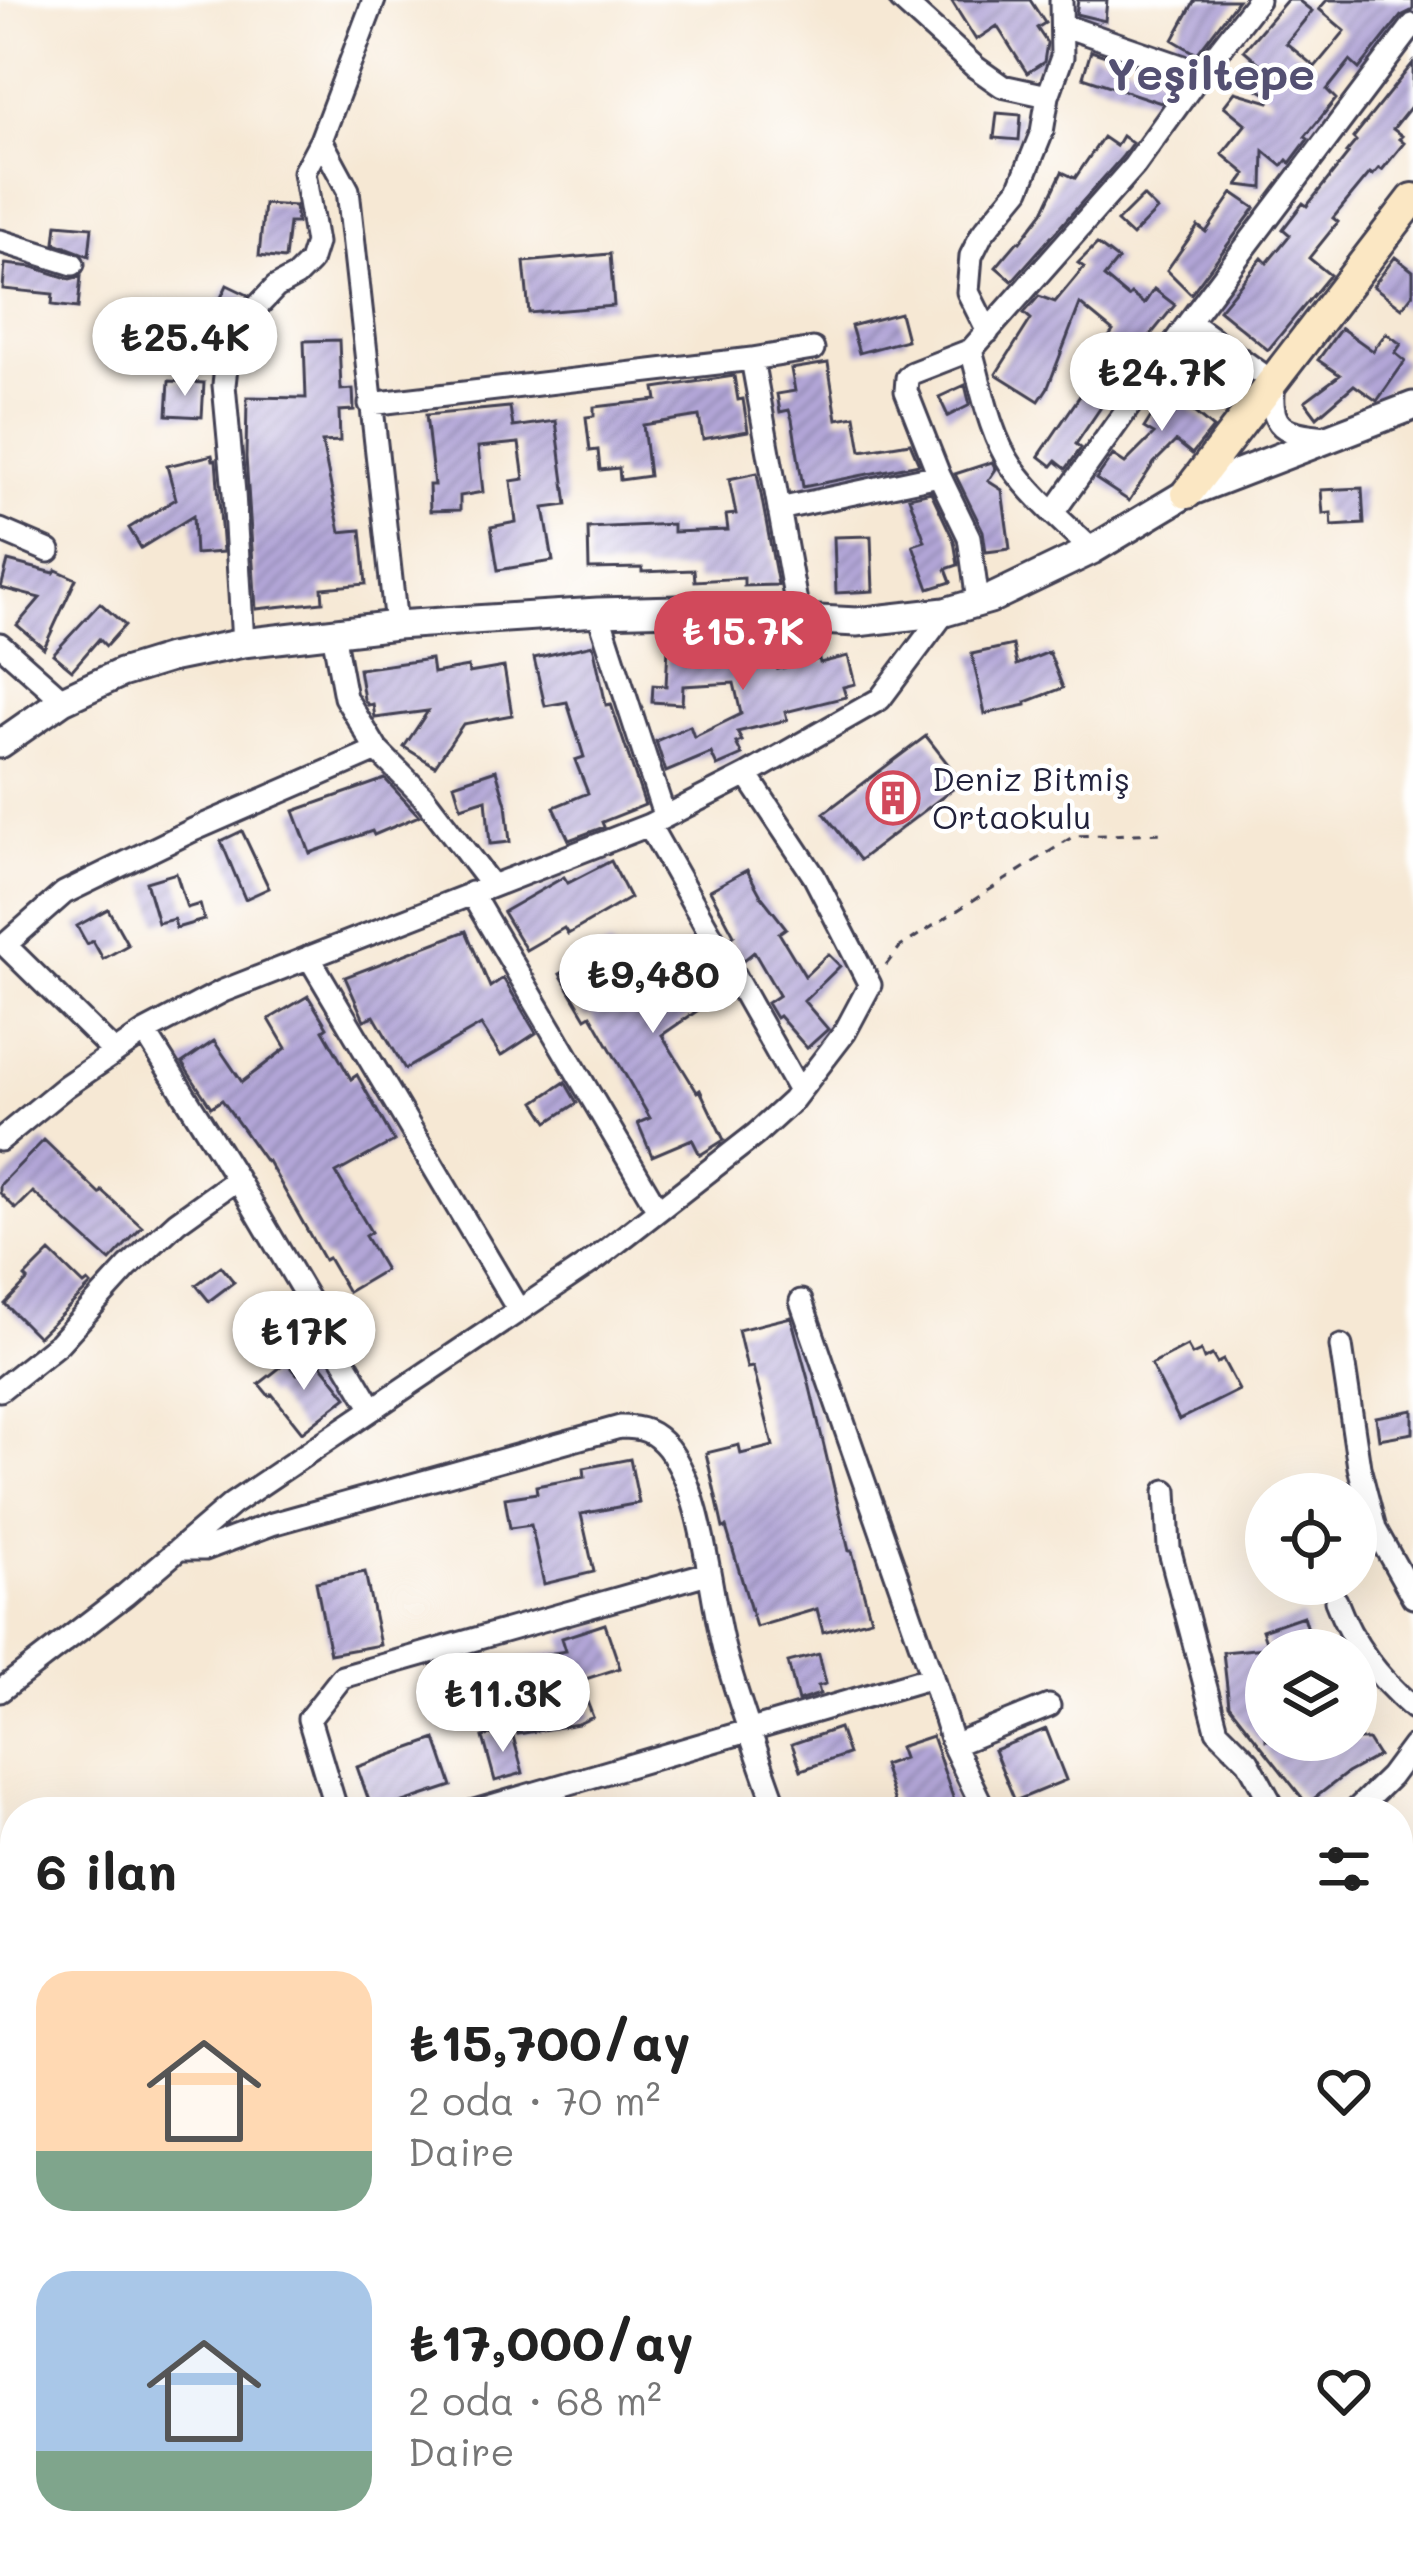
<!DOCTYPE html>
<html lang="tr">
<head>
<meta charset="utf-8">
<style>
	body { margin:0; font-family:Mali,sans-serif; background:#f2f2f2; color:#222; height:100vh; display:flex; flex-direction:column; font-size:45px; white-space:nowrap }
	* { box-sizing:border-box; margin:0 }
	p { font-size:39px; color:#767676 }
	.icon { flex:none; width:66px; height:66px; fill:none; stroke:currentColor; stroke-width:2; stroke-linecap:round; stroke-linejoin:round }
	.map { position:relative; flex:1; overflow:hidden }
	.details { position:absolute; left:0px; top:1797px; width:1413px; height:768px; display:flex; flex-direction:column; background:#fff; border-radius:48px 48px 0 0; box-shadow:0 12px 48px #0002 }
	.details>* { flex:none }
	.tools { position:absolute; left:1245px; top:1473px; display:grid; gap:24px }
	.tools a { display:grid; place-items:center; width:132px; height:132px; border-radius:50%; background:#fff; box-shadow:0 12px 48px #0002; font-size:60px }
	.price { position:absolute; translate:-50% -102px; padding:0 27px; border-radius:42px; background:#fff; color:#222; font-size:39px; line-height:78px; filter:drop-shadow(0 3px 6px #0008) }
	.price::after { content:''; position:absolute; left:50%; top:72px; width:36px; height:27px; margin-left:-18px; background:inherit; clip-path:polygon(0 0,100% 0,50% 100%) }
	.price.selected { background:#d1495b; color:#fff }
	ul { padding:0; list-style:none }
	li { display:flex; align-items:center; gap:36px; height:300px; padding:0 36px }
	li span { display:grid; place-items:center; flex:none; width:336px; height:240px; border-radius:36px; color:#555 }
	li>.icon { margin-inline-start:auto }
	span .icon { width:144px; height:144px; fill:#fffc; stroke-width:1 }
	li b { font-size:51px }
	h2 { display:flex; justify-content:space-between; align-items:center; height:144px; padding:0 36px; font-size:51px }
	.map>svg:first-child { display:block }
	.building { fill:url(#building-hatch) }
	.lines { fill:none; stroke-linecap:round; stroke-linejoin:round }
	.minor-casing { stroke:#424052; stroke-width:27 }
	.tertiary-casing { stroke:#424052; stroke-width:33 }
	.secondary-casing { stroke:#424052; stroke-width:36 }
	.path { stroke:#424052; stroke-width:3; stroke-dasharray:9 9; stroke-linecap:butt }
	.minor { stroke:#fff; stroke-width:21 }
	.tertiary { stroke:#fff; stroke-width:27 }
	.secondary { stroke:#fbe7c3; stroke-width:30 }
	.labels { text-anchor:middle; stroke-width:9; stroke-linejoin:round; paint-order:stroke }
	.poi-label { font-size:33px; fill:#22223b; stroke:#fff; text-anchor:start }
	.district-label { font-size:45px; font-weight:bold; fill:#545072; stroke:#fff }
</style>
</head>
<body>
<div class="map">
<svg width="1413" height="2565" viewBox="0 0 1413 2565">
	<defs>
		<pattern id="building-hatch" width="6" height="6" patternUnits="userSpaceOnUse" patternTransform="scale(3)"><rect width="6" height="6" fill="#b2a6d7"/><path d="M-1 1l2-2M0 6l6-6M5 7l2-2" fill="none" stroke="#9087b0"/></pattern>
	</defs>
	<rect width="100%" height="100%" fill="#fff"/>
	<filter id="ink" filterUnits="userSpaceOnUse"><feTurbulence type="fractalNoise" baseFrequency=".00833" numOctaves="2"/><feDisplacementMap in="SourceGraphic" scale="24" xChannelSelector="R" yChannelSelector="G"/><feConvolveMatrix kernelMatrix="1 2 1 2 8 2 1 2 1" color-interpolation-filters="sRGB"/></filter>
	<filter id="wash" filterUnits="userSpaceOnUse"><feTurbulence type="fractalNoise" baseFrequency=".004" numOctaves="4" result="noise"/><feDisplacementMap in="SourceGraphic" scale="48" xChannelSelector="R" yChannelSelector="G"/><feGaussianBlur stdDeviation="2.7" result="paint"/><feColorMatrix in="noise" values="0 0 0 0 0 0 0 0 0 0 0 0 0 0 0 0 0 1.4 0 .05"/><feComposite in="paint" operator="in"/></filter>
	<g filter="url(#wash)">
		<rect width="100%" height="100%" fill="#f6e8d4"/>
		<g id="blocks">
			<path class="building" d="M951 0H1030L1045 23 1037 28 1047 43 1044 62 1027 73 997 26 976 40Z
				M1078 0H1107L1105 21 1076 14Z
				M1195 0H1238L1197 54 1173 40Z
				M1287 0H1298L1312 11 1286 43 1315 67 1345 31 1319 9 1327 0H1413V10L1401 16 1359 69 1350 61 1327 90 1336 99 1305 137 1308 139 1290 163 1287 160 1282 166 1264 151 1263 188 1238 185 1246 174 1222 154 1246 124 1224 106 1235 92 1269 102 1272 97 1244 81 1259 63 1244 50Z
				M1091 51 1175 80 1173 86 1161 103 1083 77Z
				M1413 63V104L1393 129 1402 136 1399 139 1404 143 1382 170 1379 168 1373 175 1370 173 1333 218 1338 222 1309 258 1330 275 1268 350 1219 310 1262 258 1267 263 1290 235 1283 229 1303 203 1307 206 1348 154 1346 153 1356 141 1353 138Z
				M997 113 1021 115 1019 140 994 138Z
				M1122 136 1132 143 1122 157 1012 281 996 267 1018 241 1020 242 1043 212 1062 172 1075 178 1103 137 1116 146Z
				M1233 193 1255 208 1191 294 1167 270 1198 226 1206 232Z
				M1143 196 1157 210 1132 236 1117 222Z
				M264 204 295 206 297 223H289L285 259 259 256Z
				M57 224 92 227 89 256 55 243Z
				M1097 244 1118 260 1104 277 1128 297 1131 294 1144 304 1154 289 1175 305 1131 359 1140 366 1118 395 1112 391 1076 444 1081 448 1066 469 1056 461 1052 466 1039 456 1092 378 1084 372 1113 331 1080 304 1048 387 1039 401 996 374 1031 319 1024 313 1039 296 1055 302 1084 267 1078 263Z
				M610 254 614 306 529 313 524 262Z
				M1395 257 1413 271V294L1402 308 1373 286Z
				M5 264 33 267 70 279 81 276 78 308 52 305 53 294 3 289Z
				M227 285 248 295 231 320 227 318 219 340 210 337 200 364 176 355 191 314 210 321Z
				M900 313 907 340 859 353 851 326Z
				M1341 328 1373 351 1386 333 1401 344 1395 353 1405 361 1377 401 1354 385 1317 417 1305 401 1340 375 1318 360Z
				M339 340 341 390 353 389 354 410 339 411 340 441 322 442 340 532 361 530 366 584 322 588 323 602 256 609 246 457 247 397 306 398 304 341Z
				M828 363 837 419 855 416 861 451 910 443 919 464 803 487 792 419 789 410 780 412 777 394 795 391 791 369Z
				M1193 363 1212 377 1189 408 1213 428 1192 454 1176 441 1154 463 1129 501 1096 479 1113 455 1125 463 1154 434 1144 428 1160 403Z
				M734 376 738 400 743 399 748 431 703 439 699 416 643 425 649 476 620 480 619 468 600 470 598 450 590 451 586 417 594 416V407L657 400 655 388Z
				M169 381 204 383 202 417 167 415Z
				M965 385 970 405 948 416 939 397Z
				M510 407 513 427 556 421 567 505 544 508 553 561 498 570 491 527 516 522 511 481 524 479 519 443 478 447 483 492 460 496V510L430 511 429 485H434L426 415Z
				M212 455 213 460H216L223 552 195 554 193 516 141 548 129 528 176 499 167 466Z
				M992 462 996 469 988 481 1002 490 1010 549 986 552 983 531 955 474Z
				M757 473 778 585 744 586V578L695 581 694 570 642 572V568L589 569 588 528 673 524V532L728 530 726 515 736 514 729 479Z
				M1362 488 1364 524 1332 526 1331 513 1323 514 1321 490Z
				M931 492 954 541 958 565 946 569 951 582 929 589 913 545 925 541 909 497Z
				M871 536 873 591 836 593 834 537Z
				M8 561 54 573 56 570 76 579 44 648 17 625 40 598 1 588Z
				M100 603 125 625 106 646 99 639 72 670 53 654Z
				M732 634 733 645 779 649 778 669 819 659 820 663 848 656 855 684 843 687 846 697 785 712 787 720 737 732 742 741 736 743 742 755 717 766 711 753 666 772 656 741 690 726 694 737 741 714 734 683 683 686 682 704 652 702 653 685 666 686 668 647 698 649 697 645H704V637Z
				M593 645 606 705 611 704 645 805 602 822 604 827 569 840 554 807 588 793 575 760 584 757 567 702 545 706 534 658Z
				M1013 645 1017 665 1049 652 1063 688 1026 702V705L985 714 972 654Z
				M431 659 433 673 468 667 469 673 504 667 512 715 463 724 435 766 404 747 428 711 375 718 373 704 368 705 364 699 359 669Z
				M926 736 962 782 860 860 824 813Z
				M496 770 506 804 510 842 490 844 486 799 461 807 454 784Z
				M385 779 419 816 374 835 372 831 310 853 294 811Z
				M242 831 269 888 245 899 221 841Z
				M611 861 630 898 568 934 564 928 526 950 503 912 564 877 568 883Z
				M747 870 761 896 786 928 779 933 805 976 828 954 840 966 804 1001 828 1029 807 1048 779 1016 776 1018 767 1003 779 995 754 952 743 961 730 938 734 935 710 890Z
				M176 873 187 908 200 904 204 920 176 928 174 919 158 923 146 882Z
				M108 909 128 945 103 959 93 941 87 944 77 926Z
				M466 931 490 987 503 978 536 1033 501 1056 481 1025 405 1069 374 1016 364 1020 345 977Z
				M696 939 726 991 662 1035 697 1092 700 1090 724 1140 700 1155 692 1139 652 1156 638 1123 650 1118 591 1015 586 1018 560 974 610 945 632 982Z
				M308 996 327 1027 323 1030 351 1079 357 1075 394 1141 336 1173 371 1232 365 1236 385 1270 348 1292 328 1258 324 1260 268 1161 266 1162 222 1100 211 1107 182 1063 214 1041 242 1082 286 1048 269 1019Z
				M565 1082 577 1103 548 1122 535 1102Z
				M44 1140 100 1194 102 1191 142 1227 110 1261 33 1192 16 1209 0 1193V1185Z
				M50 1252 84 1285 88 1282 91 1285 38 1337 5 1304 28 1280 25 1277Z
				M221 1266 234 1282 209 1301 196 1285Z
				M791 1317 808 1379 849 1551H852L871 1619 823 1632 817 1609 756 1627 726 1527 723 1528 706 1453 739 1445 741 1454 773 1446 753 1367 747 1368 738 1330Z
				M1187 1346 1192 1355 1201 1351 1204 1359 1212 1355 1217 1363 1223 1360 1239 1390 1179 1420 1151 1365Z
				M317 1359 347 1397 302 1432 272 1394 269 1396 259 1384 287 1362 297 1374Z
				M1413 1410V1433L1379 1439 1376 1417Z
				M630 1459 639 1503 581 1514 594 1572 544 1584 531 1525 510 1528 505 1498 537 1493 536 1486 585 1477 584 1468Z
				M365 1572 380 1645 330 1654 316 1582Z
				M1303 1616 1309 1636 1299 1639 1304 1650H1269L1262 1630Z
				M605 1624 620 1668 579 1681 593 1717 578 1724 518 1734 505 1661 566 1651 562 1638Z
				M1266 1648V1740H1305L1316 1755 1338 1740H1368L1378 1756 1347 1773 1307 1804 1229 1705 1223 1652Z
				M819 1654 826 1684 818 1686 820 1694 798 1701 788 1662Z
				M839 1728 848 1754 801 1770 792 1744Z
				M511 1729 523 1773 495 1781 483 1737Z
				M1046 1729 1066 1780 1015 1801 994 1750Z
				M932 1736 958 1812H898L883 1765 903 1758 899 1747Z
				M436 1739 452 1786 373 1812 357 1767Z"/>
		</g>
	</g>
	<g filter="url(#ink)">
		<use href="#blocks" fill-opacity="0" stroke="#424052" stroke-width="3"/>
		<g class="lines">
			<g class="minor-casing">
				<path id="minor" d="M374 0 321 140 348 190 396 625
					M901 0 975 67 1002 86 1048 96
					M1062 25 1201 73
					M0 241 73 264
					M1189 322 1274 383C1268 429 1284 433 1326 437
					M988 332 968 292 971 256 982 234 1019 189 1042 132 1048 96 1062 57 1061 0
					M971 350 912 373 907 378 906 391 939 475 969 537 978 602
					M752 359 799 619
					M370 404 752 359 813 349
					M779 509 939 475
					M1053 513 1189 322 1413 25
					M0 530 49 551
					M1092 550C1065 524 1034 498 1012 467 989 433 982 388 971 350L1134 166 1201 73 1258 0
					M598 612 664 815
					M333 633 345 697 377 750 423 796 491 885
					M243 643 234 493 224 385 227 358 255 309 276 287 296 276 310 262 316 243 304 172 321 140
					M0 644 63 700
					M649 825 799 1091
					M471 893 658 1210
					M309 957 519 1311
					M145 1032 237 1179 373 1409
					M115 1053 5 945 64 893 193 830 377 750
					M0 1140 66 1086 145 1032 223 991 649 825 747 775 880 699 945 612
					M801 1301 932 1677 953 1745 985 1812
					M1341 1346 1359 1467 1375 1529 1413 1597
					M0 1390 59 1343 128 1267 177 1222 237 1179
					M1166 1491 1169 1548 1217 1730 1248 1761 1276 1812
					M180 1549H205L272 1524 620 1427C642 1427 654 1431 668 1448 705 1496 709 1594 725 1653 740 1707 759 1759 778 1812
					M1336 1601C1353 1646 1378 1677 1413 1708
					M0 1691 125 1595 232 1504 597 1258 756 1134 792 1101 845 1032 870 985 814 876 747 775
					M953 1745 1049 1706
					M337 1812 309 1719 342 1677 708 1573
					M471 1812 932 1677
					M1354 1812 1390 1777 1413 1746
					M1398 2005 1413 1992
					M1398 2116 1413 2146
					M1398 2196 1413 2189
					M0 2263 15 2259
					M0 2438 15 2434
					M733 2550 735 2565
					M1159 2550 1168 2565
					M1300 2550 1307 2565"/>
			</g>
			<g class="tertiary-casing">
				<path id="tertiary" d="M0 744 63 700 121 673 170 658 243 643 396 625 598 612 718 609 799 619 857 622 945 612 990 599 1092 550 1187 493 1413 406
					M1398 2377 1413 2368
					M316 2565 386 2550"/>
			</g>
			<g class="secondary-casing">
				<path id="secondary" d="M1187 493 1413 199"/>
			</g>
			<path class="path" d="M886 965 900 947 1074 836 1165 833"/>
			<use href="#minor" class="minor"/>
			<use href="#tertiary" class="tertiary"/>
			<use href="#secondary" class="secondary"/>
		</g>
	</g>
	<defs>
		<g id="building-ring" transform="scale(2.7)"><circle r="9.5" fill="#fff" stroke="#d1495b" stroke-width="1.5"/><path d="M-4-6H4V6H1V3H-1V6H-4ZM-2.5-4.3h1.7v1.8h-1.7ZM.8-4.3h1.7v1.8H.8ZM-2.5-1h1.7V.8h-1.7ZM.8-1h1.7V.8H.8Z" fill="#d1495b"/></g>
	</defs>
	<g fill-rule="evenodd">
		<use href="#building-ring" x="893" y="798"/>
	</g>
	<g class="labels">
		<g class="poi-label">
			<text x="932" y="791">Deniz Bitmiş<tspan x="932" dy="38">Ortaokulu</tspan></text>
		</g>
		<g class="district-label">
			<text x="1211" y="90">Yeşiltepe</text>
		</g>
	</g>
</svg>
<div class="tools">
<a><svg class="icon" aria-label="locate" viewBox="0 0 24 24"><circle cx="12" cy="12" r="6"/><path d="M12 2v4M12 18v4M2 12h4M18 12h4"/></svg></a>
<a><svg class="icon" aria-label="layers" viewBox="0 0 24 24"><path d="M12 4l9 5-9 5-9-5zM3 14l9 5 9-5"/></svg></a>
</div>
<b class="price" style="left:185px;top:399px">₺25.4K</b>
<b class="price" style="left:1162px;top:434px">₺24.7K</b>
<b class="price selected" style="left:743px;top:693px">₺15.7K</b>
<b class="price" style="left:653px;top:1036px">₺9,480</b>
<b class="price" style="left:304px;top:1393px">₺17K</b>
<b class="price" style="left:503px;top:1755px">₺11.3K</b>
<section class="details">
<h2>6 ilan<svg class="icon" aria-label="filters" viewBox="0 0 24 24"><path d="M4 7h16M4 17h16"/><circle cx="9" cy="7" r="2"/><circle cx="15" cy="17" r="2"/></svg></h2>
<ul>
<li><span style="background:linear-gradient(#ffd9b3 75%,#7fa58c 0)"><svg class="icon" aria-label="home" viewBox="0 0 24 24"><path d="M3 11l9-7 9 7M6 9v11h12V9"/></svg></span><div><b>₺15,700/ay</b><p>2 oda · 70 m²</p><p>Daire</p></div><svg class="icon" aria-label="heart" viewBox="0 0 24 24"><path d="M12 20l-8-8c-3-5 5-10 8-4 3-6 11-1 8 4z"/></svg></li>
<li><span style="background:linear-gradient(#a9c7e8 75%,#7fa58c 0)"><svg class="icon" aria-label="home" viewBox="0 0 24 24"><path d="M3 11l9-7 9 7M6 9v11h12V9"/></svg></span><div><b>₺17,000/ay</b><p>2 oda · 68 m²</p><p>Daire</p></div><svg class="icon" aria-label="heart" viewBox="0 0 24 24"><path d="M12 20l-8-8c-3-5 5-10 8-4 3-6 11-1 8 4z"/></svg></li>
</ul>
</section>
</div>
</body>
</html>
